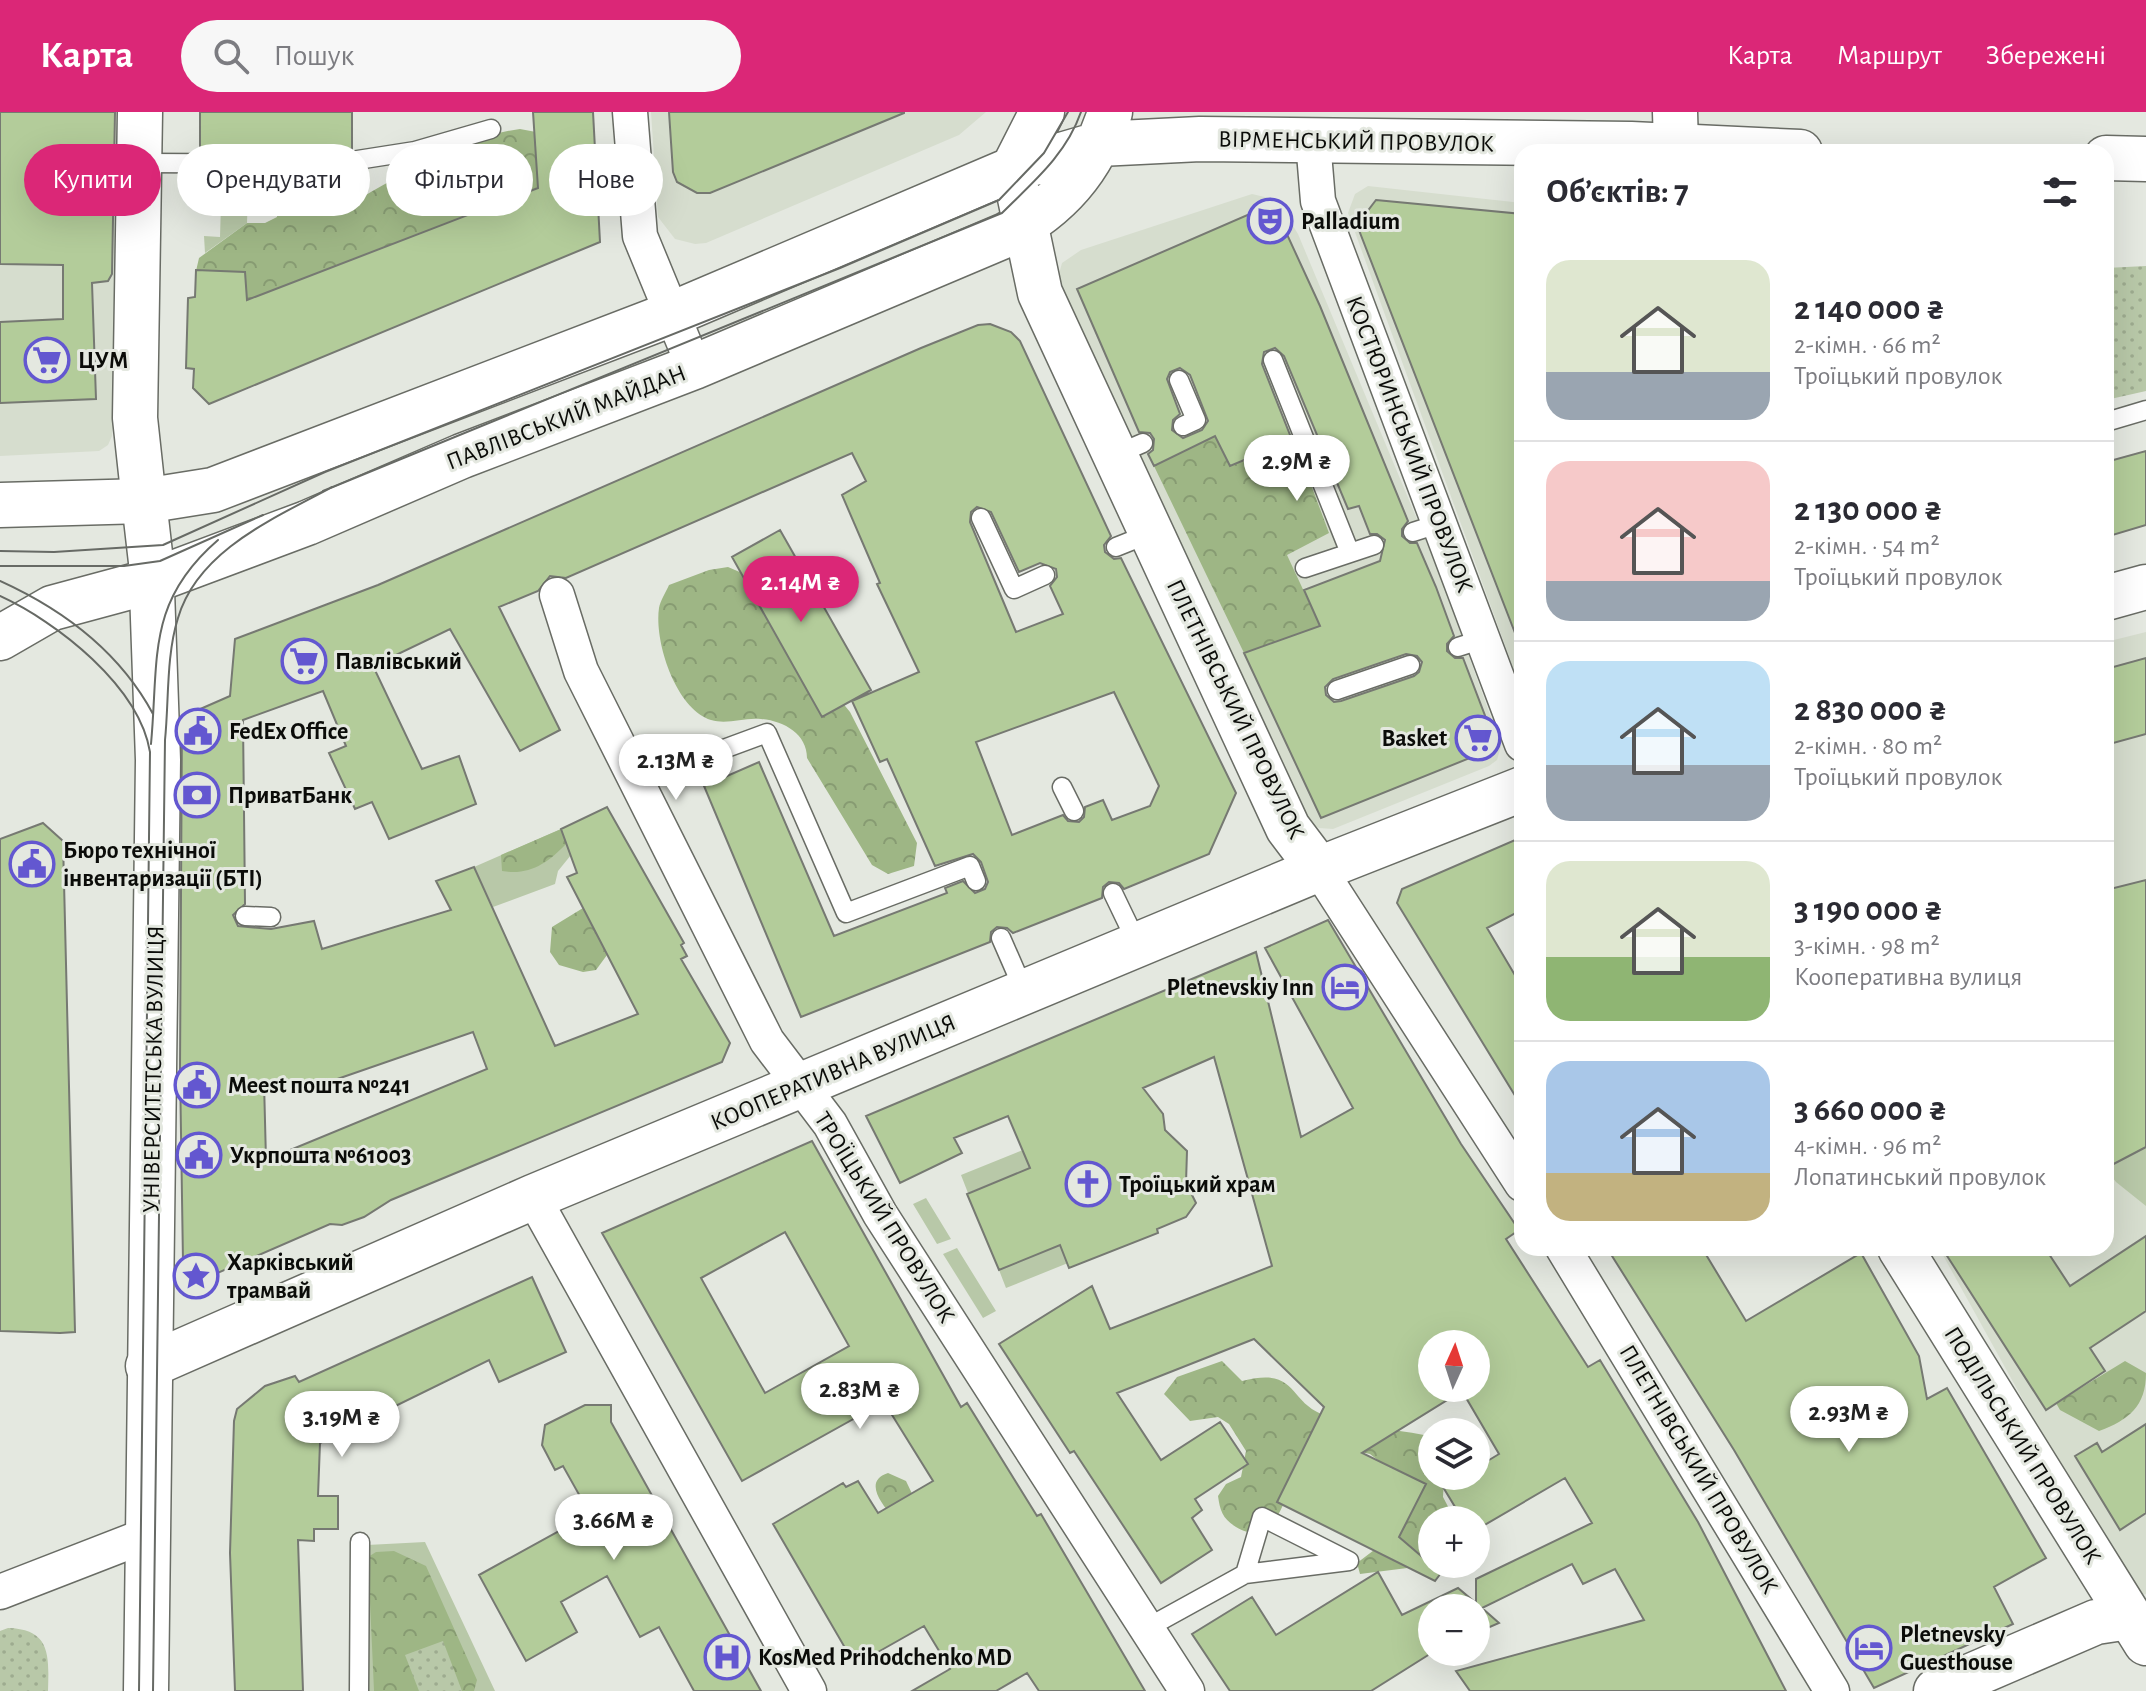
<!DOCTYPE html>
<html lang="uk">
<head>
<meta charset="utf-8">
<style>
	body { margin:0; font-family:"Alegreya Sans",sans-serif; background:#f7f7f7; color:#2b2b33; height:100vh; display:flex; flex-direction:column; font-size:30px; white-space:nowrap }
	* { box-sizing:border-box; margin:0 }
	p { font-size:26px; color:#7c7c81 }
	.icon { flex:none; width:44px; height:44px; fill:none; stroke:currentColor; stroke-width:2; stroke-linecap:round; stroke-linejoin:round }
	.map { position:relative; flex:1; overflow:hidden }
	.side { position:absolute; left:1514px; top:32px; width:600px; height:1112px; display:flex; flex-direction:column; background:#fff; border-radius:24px; box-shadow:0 8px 32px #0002 }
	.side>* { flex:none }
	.top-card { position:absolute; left:24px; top:32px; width:760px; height:72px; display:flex; gap:16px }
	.needle { width:52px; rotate:3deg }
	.tools { position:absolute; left:1418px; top:1218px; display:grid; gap:16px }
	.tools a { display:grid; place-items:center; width:72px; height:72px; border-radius:50%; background:#fff; box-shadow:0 8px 32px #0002; font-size:40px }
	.price { position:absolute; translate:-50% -68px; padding:0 18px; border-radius:28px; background:#fff; color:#222; font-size:26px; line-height:52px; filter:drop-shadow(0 2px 4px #0008) }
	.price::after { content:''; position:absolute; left:50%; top:48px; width:24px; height:18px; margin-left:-12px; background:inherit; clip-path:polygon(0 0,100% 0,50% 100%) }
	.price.selected { background:#db2777; color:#fff }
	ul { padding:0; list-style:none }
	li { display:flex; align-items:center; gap:24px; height:200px; padding:0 32px }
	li+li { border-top:2px solid #e1e1e2 }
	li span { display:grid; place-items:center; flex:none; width:224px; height:160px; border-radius:24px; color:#555 }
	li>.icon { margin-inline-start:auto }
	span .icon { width:96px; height:96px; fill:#fffc; stroke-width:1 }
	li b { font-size:34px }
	h2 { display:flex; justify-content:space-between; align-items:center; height:96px; padding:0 32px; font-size:34px }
	.chip { padding:0 28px; border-radius:36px; background:#fff; box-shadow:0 8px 32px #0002; font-size:28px; line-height:72px }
	.chip.selected { background:#db2777; color:#fff }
	header { display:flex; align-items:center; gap:48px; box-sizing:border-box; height:112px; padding:0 40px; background:#db2777; color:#fff }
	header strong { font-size:38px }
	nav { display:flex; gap:44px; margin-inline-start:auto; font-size:28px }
	.search { width:560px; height:72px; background:#f7f7f7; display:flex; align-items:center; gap:20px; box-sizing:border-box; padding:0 28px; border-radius:44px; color:#7c7c81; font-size:30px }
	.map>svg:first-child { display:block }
	.built { fill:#d6ddce }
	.green { fill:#b8c8a8 }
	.forest { fill:url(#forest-crowns) }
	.park { fill:url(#park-dots) }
	.building { fill:#b3cc9a; stroke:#767972; stroke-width:2; fill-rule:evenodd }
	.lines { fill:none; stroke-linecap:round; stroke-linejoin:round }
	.service-casing { stroke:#696c65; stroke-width:21 }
	.minor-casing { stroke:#696c65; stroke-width:37 }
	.tertiary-casing { stroke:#696c65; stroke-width:47 }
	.secondary-casing { stroke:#696c65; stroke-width:47 }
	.primary-casing { stroke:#696c65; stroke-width:47 }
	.service { stroke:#fff; stroke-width:18 }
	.minor { stroke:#fff; stroke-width:34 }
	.tertiary { stroke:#fff; stroke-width:44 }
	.secondary { stroke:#fff; stroke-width:44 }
	.primary { stroke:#fff; stroke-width:44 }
	.tram { stroke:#676a65; stroke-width:2 }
	.labels { text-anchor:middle; stroke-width:6; stroke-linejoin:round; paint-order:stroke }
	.street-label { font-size:24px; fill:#0b0c09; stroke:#e4e8e0 }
	.poi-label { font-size:24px; font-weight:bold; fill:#0b0c09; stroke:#e4e8e0; text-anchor:start }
</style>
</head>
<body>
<header>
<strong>Карта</strong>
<div class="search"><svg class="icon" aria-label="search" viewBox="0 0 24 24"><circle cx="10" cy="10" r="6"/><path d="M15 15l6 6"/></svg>Пошук</div>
<nav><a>Карта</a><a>Маршрут</a><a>Збережені</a></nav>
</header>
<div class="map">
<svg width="2146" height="1579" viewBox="0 0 2146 1579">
	<defs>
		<pattern id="forest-crowns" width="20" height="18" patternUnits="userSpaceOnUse" patternTransform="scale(2)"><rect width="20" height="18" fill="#9eb685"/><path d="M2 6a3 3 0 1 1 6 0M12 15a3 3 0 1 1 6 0" fill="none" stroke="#879b72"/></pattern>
		<pattern id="park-dots" width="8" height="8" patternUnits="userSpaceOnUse" patternTransform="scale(2)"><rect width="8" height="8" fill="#b8c8a8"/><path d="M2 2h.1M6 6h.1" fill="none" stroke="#9dab8f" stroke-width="1.8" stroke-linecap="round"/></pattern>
	</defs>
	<rect width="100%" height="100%" fill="#e4e8e0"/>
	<path class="built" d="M0 0H122L123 174 112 324 108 333 99 339 0 344Z
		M651 0H986L959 23 706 131 695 132 675 127 658 105Z
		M1368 74 1522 91V580L1348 101 1355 82Z
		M1252 82 1277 88 1298 122 1439 460 1501 634 1497 648 1489 654 1333 717 1319 716 1310 711 1060 174 1059 162 1062 151 1081 138Z
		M2146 520V1482L2132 1485 1939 1136H2106V530Z"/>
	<path class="green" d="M214 67 243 71 248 81 247 111 205 141 204 124 220 125 221 92 214 91Z
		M568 714 563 723 571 743 558 759 555 772 493 795 474 755Z
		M2146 1035V1094L2116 1070 2106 1057Z
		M1023 1038 1030 1056 968 1081 961 1063Z
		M926 1086 951 1127 937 1132 913 1092Z
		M1060 1133 1068 1151 1006 1176 999 1158Z
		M957 1136 996 1199 983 1206 943 1142Z
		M425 1430 495 1579H368L367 1433Z"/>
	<path class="forest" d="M520 17 536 20 538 76 247 188 244 160 196 159 199 146 247 111H265L277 105 279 74C317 59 331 60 364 84 419 54 457 26 520 17Z
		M1215 324 1230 354 1294 327 1329 421 1287 443 1320 514 1244 541 1154 354Z
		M728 455 749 464 809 550 850 600 917 731 914 754 888 762 872 753 807 646C807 622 784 609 761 607 744 605 728 613 711 608 676 597 654 530 659 496 660 489 666 480 669 473L709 458Z
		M568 714 563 719 566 732C548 751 529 764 502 759L501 743Z
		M583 796 607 843 596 858 583 860 559 853 550 840 552 815Z
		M1222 1249 1242 1269C1300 1254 1286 1291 1327 1304 1358 1314 1392 1317 1424 1323L1432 1329V1364H1444L1443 1385 1455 1408H1432V1452H1439L1360 1462 1357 1451 1382 1432 1403 1368 1370 1342 1318 1331C1309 1347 1297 1363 1289 1380 1278 1403 1269 1434 1236 1415 1223 1407 1220 1399 1218 1384L1226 1372 1241 1365 1246 1339 1229 1312 1218 1305 1190 1309 1164 1282 1177 1265Z
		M2125 1249 2146 1261C2146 1294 2129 1308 2099 1319L2060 1298 2056 1291Z
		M888 1361 906 1369 916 1390 892 1404C882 1392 863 1369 888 1361Z
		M394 1439 426 1454 477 1568 474 1579H374L368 1445 376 1440Z"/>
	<path class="park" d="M2146 154V279L2106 288V156Z
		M8 1516C51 1517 49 1544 48 1579H0V1519Z
		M443 1529 462 1579H419L405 1543Z"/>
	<path class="building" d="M0 0H115L112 162 108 169 92 171 96 287 0 291V210L63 207V153L0 152Z
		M200 0H352V37H200Z
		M533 0H593L600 130 209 292 193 276 194 257 186 256 188 186 195 185 196 158 245 160 247 188 538 76Z
		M669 0H904V1L710 81H697L677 70 673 60Z
		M1376 88 1522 102V539L1357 113Z
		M1273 92 1320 194 1408 409 1402 417V424L1410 431H1417L1436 475 1454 524 1447 532V539L1455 546H1463L1497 635 1321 706 1244 541 1320 514 1304 478 1380 449 1385 428 1377 422H1370L1359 394 1348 397 1284 244 1275 236 1264 240 1262 252 1292 328 1230 354 1215 324 1154 354 1148 342 1153 338 1154 327 1150 321 1139 320 1077 177ZM1180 256 1190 263 1208 309 1202 318 1183 326 1172 318 1173 308 1180 302 1167 267 1170 260ZM1406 542 1417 544 1422 550 1419 560 1414 564 1341 589 1334 590 1326 583 1325 575 1333 567Z
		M990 212 1011 220 1020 229 1111 424 1104 433 1105 440 1114 447 1121 446 1236 681 1209 742 1124 777 1119 771 1109 770 1103 775 1102 786 1013 821 1007 816 997 815 991 820 990 830 801 905 704 674 759 650 834 824 947 781 945 776 963 769 975 781 985 777 988 770 981 750 973 742 935 754 887 647 880 650 852 589 919 560 877 472 880 471 842 383 866 369 852 341 566 466 550 464 538 479 499 495 560 618 520 639 450 517 373 554 422 657 459 644 476 692 389 727 372 690 355 697 329 641 346 634 323 579 243 608 245 792 233 803 238 814 271 817 314 809 322 837 451 798 436 769 474 755 555 934 638 902 567 765 577 761 561 717 607 695 684 831 681 833 687 844 681 847 730 931 722 950 391 1088 364 1105 342 1113 330 1112 206 1166 187 1159 183 1150 180 957 182 605 230 584 235 527 378 473 921 236 978 213ZM977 395 991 400 1019 460 1040 451 1056 457 1057 465 1050 474 1063 502 1016 520 970 410 971 400ZM1114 580 1159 674 1150 694 1112 708 1103 688 1085 695 1084 705 1079 710 1068 709 1063 703 1012 723 976 630ZM473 920 487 957 266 1048 264 970H318L320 973Z
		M2146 339V413L2106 425V350Z
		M780 418 871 578 822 605 732 445Z
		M2146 546V622L2106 633V557Z
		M43 711 63 729 75 1220 60 1221 0 1219V727Z
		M1522 725V798L1487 816 1522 875V995L1397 791 1402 777Z
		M2146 768V1035L2106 1056V778Z
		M1328 808 1461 1032 1519 1118 1506 1127 1588 1255 1600 1248 1698 1410 1786 1579H1470L1456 1559 1644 1508 1615 1457 1583 1472 1572 1452 1482 1496 1499 1511 1476 1521V1496H1432L1433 1540 1371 1579H1230L1192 1522 1252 1485 1276 1523 1378 1460 1402 1503 1458 1476 1476 1491V1467L1592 1411 1565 1366 1476 1418V1408H1463L1443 1375 1462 1364H1476V1356L1499 1342 1462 1279 1362 1341 1426 1372 1399 1425 1441 1461 1435 1469 1277 1390 1324 1295 1254 1227 1117 1281 1161 1348 1220 1310 1248 1352 1195 1387 1202 1398 1192 1406 1212 1438 1161 1471 1074 1339 1070 1341 999 1232 1092 1174 1110 1217 1272 1154 1214 945 1143 976 1163 1002 1165 1018 1187 1039 1186 1071 1196 1091 1186 1105 1157 1117 1158 1121 1069 1156 1060 1133 999 1158 967 1082 1030 1056 1008 1004 954 1026 962 1041 900 1071 866 1004 1256 840 1301 1025 1353 996 1265 836ZM1432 1232H1476V1276H1432Z
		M812 1029 961 1295 967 1291 1037 1404 1041 1402 1145 1579H1039L1027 1561 996 1579H912L950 1557 924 1514 855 1553 773 1412 843 1371 846 1375 858 1369 878 1401 933 1369 884 1290 742 1369 602 1121ZM785 1120 849 1234 765 1281 701 1166Z
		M2146 1124V1199L2090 1236 2105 1259 2046 1298 1942 1136H2045L2070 1174Z
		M1607 1136H1702L1746 1209 1861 1141 1919 1244 1927 1287 1947 1276 2046 1446 1994 1475 2013 1512 1874 1576 1734 1338Z
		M532 1165 566 1240 499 1270 489 1248 320 1331 318 1384H338V1417H314V1429L298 1428 303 1579H235L230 1441 234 1309 237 1297 265 1274 295 1264 299 1270Z
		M585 1293H611V1310L761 1579H694L659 1515 640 1525 607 1464 561 1490 577 1520 526 1549 479 1463 590 1402 563 1354 555 1358 542 1333 545 1313Z
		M2146 1312V1401L2120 1418 2075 1344 2097 1331 2102 1340Z"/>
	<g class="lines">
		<g class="service-casing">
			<path id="service" d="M140 51 332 52 415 39 491 17
				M1273 248 1350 441
				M1179 268 1196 308 1183 314
				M2106 310 2146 298
				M1115 343 1143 331
				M981 406 1014 477 1045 463
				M1413 420 1441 411
				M1116 435 1151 421
				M1305 456 1374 433
				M1458 535 1483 527
				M1337 578 1410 553
				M637 669 767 621 846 801 970 754 976 769
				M1062 675 1074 699
				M1113 781 1138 833
				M245 804 271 805
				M1001 826 1025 881
				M1147 1516 1245 1462 1349 1449 1262 1405 1245 1462
				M359 1579 360 1430"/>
		</g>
		<g class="minor-casing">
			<path id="minor" d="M630 0 640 124 694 255
				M1313 29 1318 89 1522 632
				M557 483 581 559 767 929 830 1012 880 1102 1187 1579
				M1319 757 1522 1072
				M533 1085 809 1579
				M1563 1136 1832 1579
				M0 1480 147 1423"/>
		</g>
		<g class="tertiary-casing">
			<path id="tertiary" d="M140 0 135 306 144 389
				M1675 0 1676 33
				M148 1254 533 1085 1319 757
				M1936 1579 2096 1510 2129 1505"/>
		</g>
		<g class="secondary-casing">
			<path id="secondary" d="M144 389 151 450 158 648 146 1579
				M2106 486 2146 475"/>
		</g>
		<g class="primary-casing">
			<path id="primary" d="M2106 46 2146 47
				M1013 57 1042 0
				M1020 86 1040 181 1288 716 1319 757 1522 677
				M0 393 144 389 213 378 672 202 1013 57 1099 32 1200 27 1631 32 1800 40
				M0 526 52 496 152 469 307 411 462 344 694 255 1006 123C1058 95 1093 57 1110 0
				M1900 1136 2146 1531"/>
		</g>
		<use href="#service" class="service"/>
		<use href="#minor" class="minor"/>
		<use href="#tertiary" class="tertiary"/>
		<use href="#secondary" class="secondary"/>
		<use href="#primary" class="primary"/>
		<path class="tram" d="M323 379 1002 101C1033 70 1066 43 1081 0
			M0 439 54 440 163 433 325 360 840 156 999 88 1044 41 1068 0
			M0 454H124L160 449 263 403
			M0 469C64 498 119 539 153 602
			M0 484C57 510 139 574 150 640L139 1579
			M151 632C159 546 146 490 218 428
			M153 1579 165 628C169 589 166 544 178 506 198 438 275 406 332 375"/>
	</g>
	<defs>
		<g id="theatre-ring" transform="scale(2.3)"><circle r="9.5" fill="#e4e8e0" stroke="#6357d0" stroke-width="1.5"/><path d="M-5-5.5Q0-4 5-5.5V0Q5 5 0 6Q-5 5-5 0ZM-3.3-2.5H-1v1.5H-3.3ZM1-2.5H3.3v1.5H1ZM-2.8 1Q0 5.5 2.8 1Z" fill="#6357d0"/></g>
		<g id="supermarket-ring" transform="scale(2.3)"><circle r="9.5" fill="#e4e8e0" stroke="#6357d0" stroke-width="1.5"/><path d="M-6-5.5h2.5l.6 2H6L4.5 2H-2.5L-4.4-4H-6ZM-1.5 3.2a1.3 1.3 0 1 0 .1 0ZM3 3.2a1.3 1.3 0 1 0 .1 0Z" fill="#6357d0"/></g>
		<g id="civic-ring" transform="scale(2.3)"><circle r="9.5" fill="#e4e8e0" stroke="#6357d0" stroke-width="1.5"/><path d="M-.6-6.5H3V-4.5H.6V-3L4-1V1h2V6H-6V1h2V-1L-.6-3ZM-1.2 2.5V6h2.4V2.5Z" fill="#6357d0"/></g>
		<g id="bank-ring" transform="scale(2.3)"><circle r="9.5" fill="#e4e8e0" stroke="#6357d0" stroke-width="1.5"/><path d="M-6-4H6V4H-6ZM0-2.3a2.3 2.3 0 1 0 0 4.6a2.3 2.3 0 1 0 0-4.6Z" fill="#6357d0"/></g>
		<g id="hotel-ring" transform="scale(2.3)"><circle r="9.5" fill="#e4e8e0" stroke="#6357d0" stroke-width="1.5"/><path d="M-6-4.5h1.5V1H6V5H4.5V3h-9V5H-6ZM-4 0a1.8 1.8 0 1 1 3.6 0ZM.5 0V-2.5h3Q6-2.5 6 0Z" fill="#6357d0"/></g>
		<g id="church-ring" transform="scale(2.3)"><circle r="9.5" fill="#e4e8e0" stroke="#6357d0" stroke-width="1.5"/><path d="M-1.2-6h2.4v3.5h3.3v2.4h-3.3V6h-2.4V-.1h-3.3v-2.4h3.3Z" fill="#6357d0"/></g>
		<g id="sight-ring" transform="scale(2.3)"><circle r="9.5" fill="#e4e8e0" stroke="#6357d0" stroke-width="1.5"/><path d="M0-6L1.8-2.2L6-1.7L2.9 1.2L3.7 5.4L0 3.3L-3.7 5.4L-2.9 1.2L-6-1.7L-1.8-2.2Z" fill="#6357d0"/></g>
		<g id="hospital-ring" transform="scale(2.3)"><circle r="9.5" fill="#e4e8e0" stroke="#6357d0" stroke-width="1.5"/><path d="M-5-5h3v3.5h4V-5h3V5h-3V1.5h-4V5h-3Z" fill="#6357d0"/></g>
	</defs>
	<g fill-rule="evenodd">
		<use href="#theatre-ring" x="1270" y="109"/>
		<use href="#supermarket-ring" x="47" y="248"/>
		<use href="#supermarket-ring" x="304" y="549"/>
		<use href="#civic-ring" x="198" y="619"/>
		<use href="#supermarket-ring" x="1478" y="626"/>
		<use href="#bank-ring" x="197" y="683"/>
		<use href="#civic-ring" x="32" y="752"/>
		<use href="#hotel-ring" x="1345" y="875"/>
		<use href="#civic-ring" x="197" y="973"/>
		<use href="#civic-ring" x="199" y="1043"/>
		<use href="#church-ring" x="1088" y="1072"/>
		<use href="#sight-ring" x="196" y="1164"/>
		<use href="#hotel-ring" x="1869" y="1536"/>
		<use href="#hospital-ring" x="727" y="1545"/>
	</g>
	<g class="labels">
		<g class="street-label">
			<text transform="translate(1356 29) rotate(1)" y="8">ВІРМЕНСЬКИЙ ПРОВУЛОК</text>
			<text transform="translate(566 305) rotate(-21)" y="8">ПАВЛІВСЬКИЙ МАЙДАН</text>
			<text transform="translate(1410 332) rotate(69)" y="8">КОСТЮРИНСЬКИЙ ПРОВУЛОК</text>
			<text transform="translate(1236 597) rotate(64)" y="8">ПЛЕТНІВСЬКИЙ ПРОВУЛОК</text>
			<text transform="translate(153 957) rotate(-89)" y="8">УНІВЕРСИТЕТСЬКА ВУЛИЦЯ</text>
			<text transform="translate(833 960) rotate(-23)" y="8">КООПЕРАТИВНА ВУЛИЦЯ</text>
			<text transform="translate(885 1105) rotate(58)" y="8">ТРОЇЦЬКИЙ ПРОВУЛОК</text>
			<text transform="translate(2023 1333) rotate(58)" y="8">ПОДІЛЬСЬКИЙ ПРОВУЛОК</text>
			<text transform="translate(1699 1357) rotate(59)" y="8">ПЛЕТНІВСЬКИЙ ПРОВУЛОК</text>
		</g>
		<g class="poi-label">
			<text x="1301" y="117">Palladium</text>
			<text x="78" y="256">ЦУМ</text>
			<text x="335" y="557">Павлівський</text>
			<text x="229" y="627">FedEx Office</text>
			<text x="1447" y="634" text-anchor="end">Basket</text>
			<text x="228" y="691">ПриватБанк</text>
			<text x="63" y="746">Бюро технічної<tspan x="63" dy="28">інвентаризації (БТІ)</tspan></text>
			<text x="1314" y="883" text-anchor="end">Pletnevskiy Inn</text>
			<text x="228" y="981">Meest пошта №241</text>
			<text x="230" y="1051">Укрпошта №61003</text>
			<text x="1119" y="1080">Троїцький храм</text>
			<text x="227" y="1158">Харківський<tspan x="227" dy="28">трамвай</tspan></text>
			<text x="1900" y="1530">Pletnevsky<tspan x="1900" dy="28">Guesthouse</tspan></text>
			<text x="758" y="1553">KosMed Prihodchenko MD</text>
		</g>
	</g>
</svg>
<div class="tools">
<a><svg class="needle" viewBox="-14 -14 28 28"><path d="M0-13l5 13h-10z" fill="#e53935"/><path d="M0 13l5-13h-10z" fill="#7c7c81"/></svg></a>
<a><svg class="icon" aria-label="layers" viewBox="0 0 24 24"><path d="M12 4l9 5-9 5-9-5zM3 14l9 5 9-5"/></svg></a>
<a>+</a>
<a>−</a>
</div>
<b class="price" style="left:1297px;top:391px">2.9M ₴</b>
<b class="price selected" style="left:801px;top:512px">2.14M ₴</b>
<b class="price" style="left:676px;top:690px">2.13M ₴</b>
<b class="price" style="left:860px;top:1319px">2.83M ₴</b>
<b class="price" style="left:1849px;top:1342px">2.93M ₴</b>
<b class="price" style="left:342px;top:1347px">3.19M ₴</b>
<b class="price" style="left:614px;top:1450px">3.66M ₴</b>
<div class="top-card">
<a class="chip selected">Купити</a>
<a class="chip">Орендувати</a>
<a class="chip">Фільтри</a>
<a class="chip">Нове</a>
</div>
<section class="side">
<h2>Об’єктів: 7<svg class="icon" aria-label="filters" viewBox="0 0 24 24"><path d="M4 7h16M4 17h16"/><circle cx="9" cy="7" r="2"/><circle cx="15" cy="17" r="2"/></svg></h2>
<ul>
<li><span style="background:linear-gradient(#dfe7d0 70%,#9aa5b1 0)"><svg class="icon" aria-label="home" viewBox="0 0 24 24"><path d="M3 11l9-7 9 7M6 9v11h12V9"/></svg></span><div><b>2 140 000 ₴</b><p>2-кімн. · 66 m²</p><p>Троїцький провулок</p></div></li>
<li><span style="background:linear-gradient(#f6c9c9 75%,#9aa5b1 0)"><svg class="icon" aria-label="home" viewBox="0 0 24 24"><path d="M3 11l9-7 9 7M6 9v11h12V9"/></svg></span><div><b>2 130 000 ₴</b><p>2-кімн. · 54 m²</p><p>Троїцький провулок</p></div></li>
<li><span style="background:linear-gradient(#bfe0f5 65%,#9aa5b1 0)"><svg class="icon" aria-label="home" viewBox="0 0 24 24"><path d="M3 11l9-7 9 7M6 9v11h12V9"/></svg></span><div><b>2 830 000 ₴</b><p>2-кімн. · 80 m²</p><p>Троїцький провулок</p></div></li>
<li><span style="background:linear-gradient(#dfe7d0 60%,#8fb573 0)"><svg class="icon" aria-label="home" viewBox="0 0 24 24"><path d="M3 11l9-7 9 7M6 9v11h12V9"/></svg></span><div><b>3 190 000 ₴</b><p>3-кімн. · 98 m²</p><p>Кооперативна вулиця</p></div></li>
<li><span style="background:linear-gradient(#a9c7e8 70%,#c2b280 0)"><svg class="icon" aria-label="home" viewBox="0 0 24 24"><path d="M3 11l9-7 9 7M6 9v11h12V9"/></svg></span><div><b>3 660 000 ₴</b><p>4-кімн. · 96 m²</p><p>Лопатинський провулок</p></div></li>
</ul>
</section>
</div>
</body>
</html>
